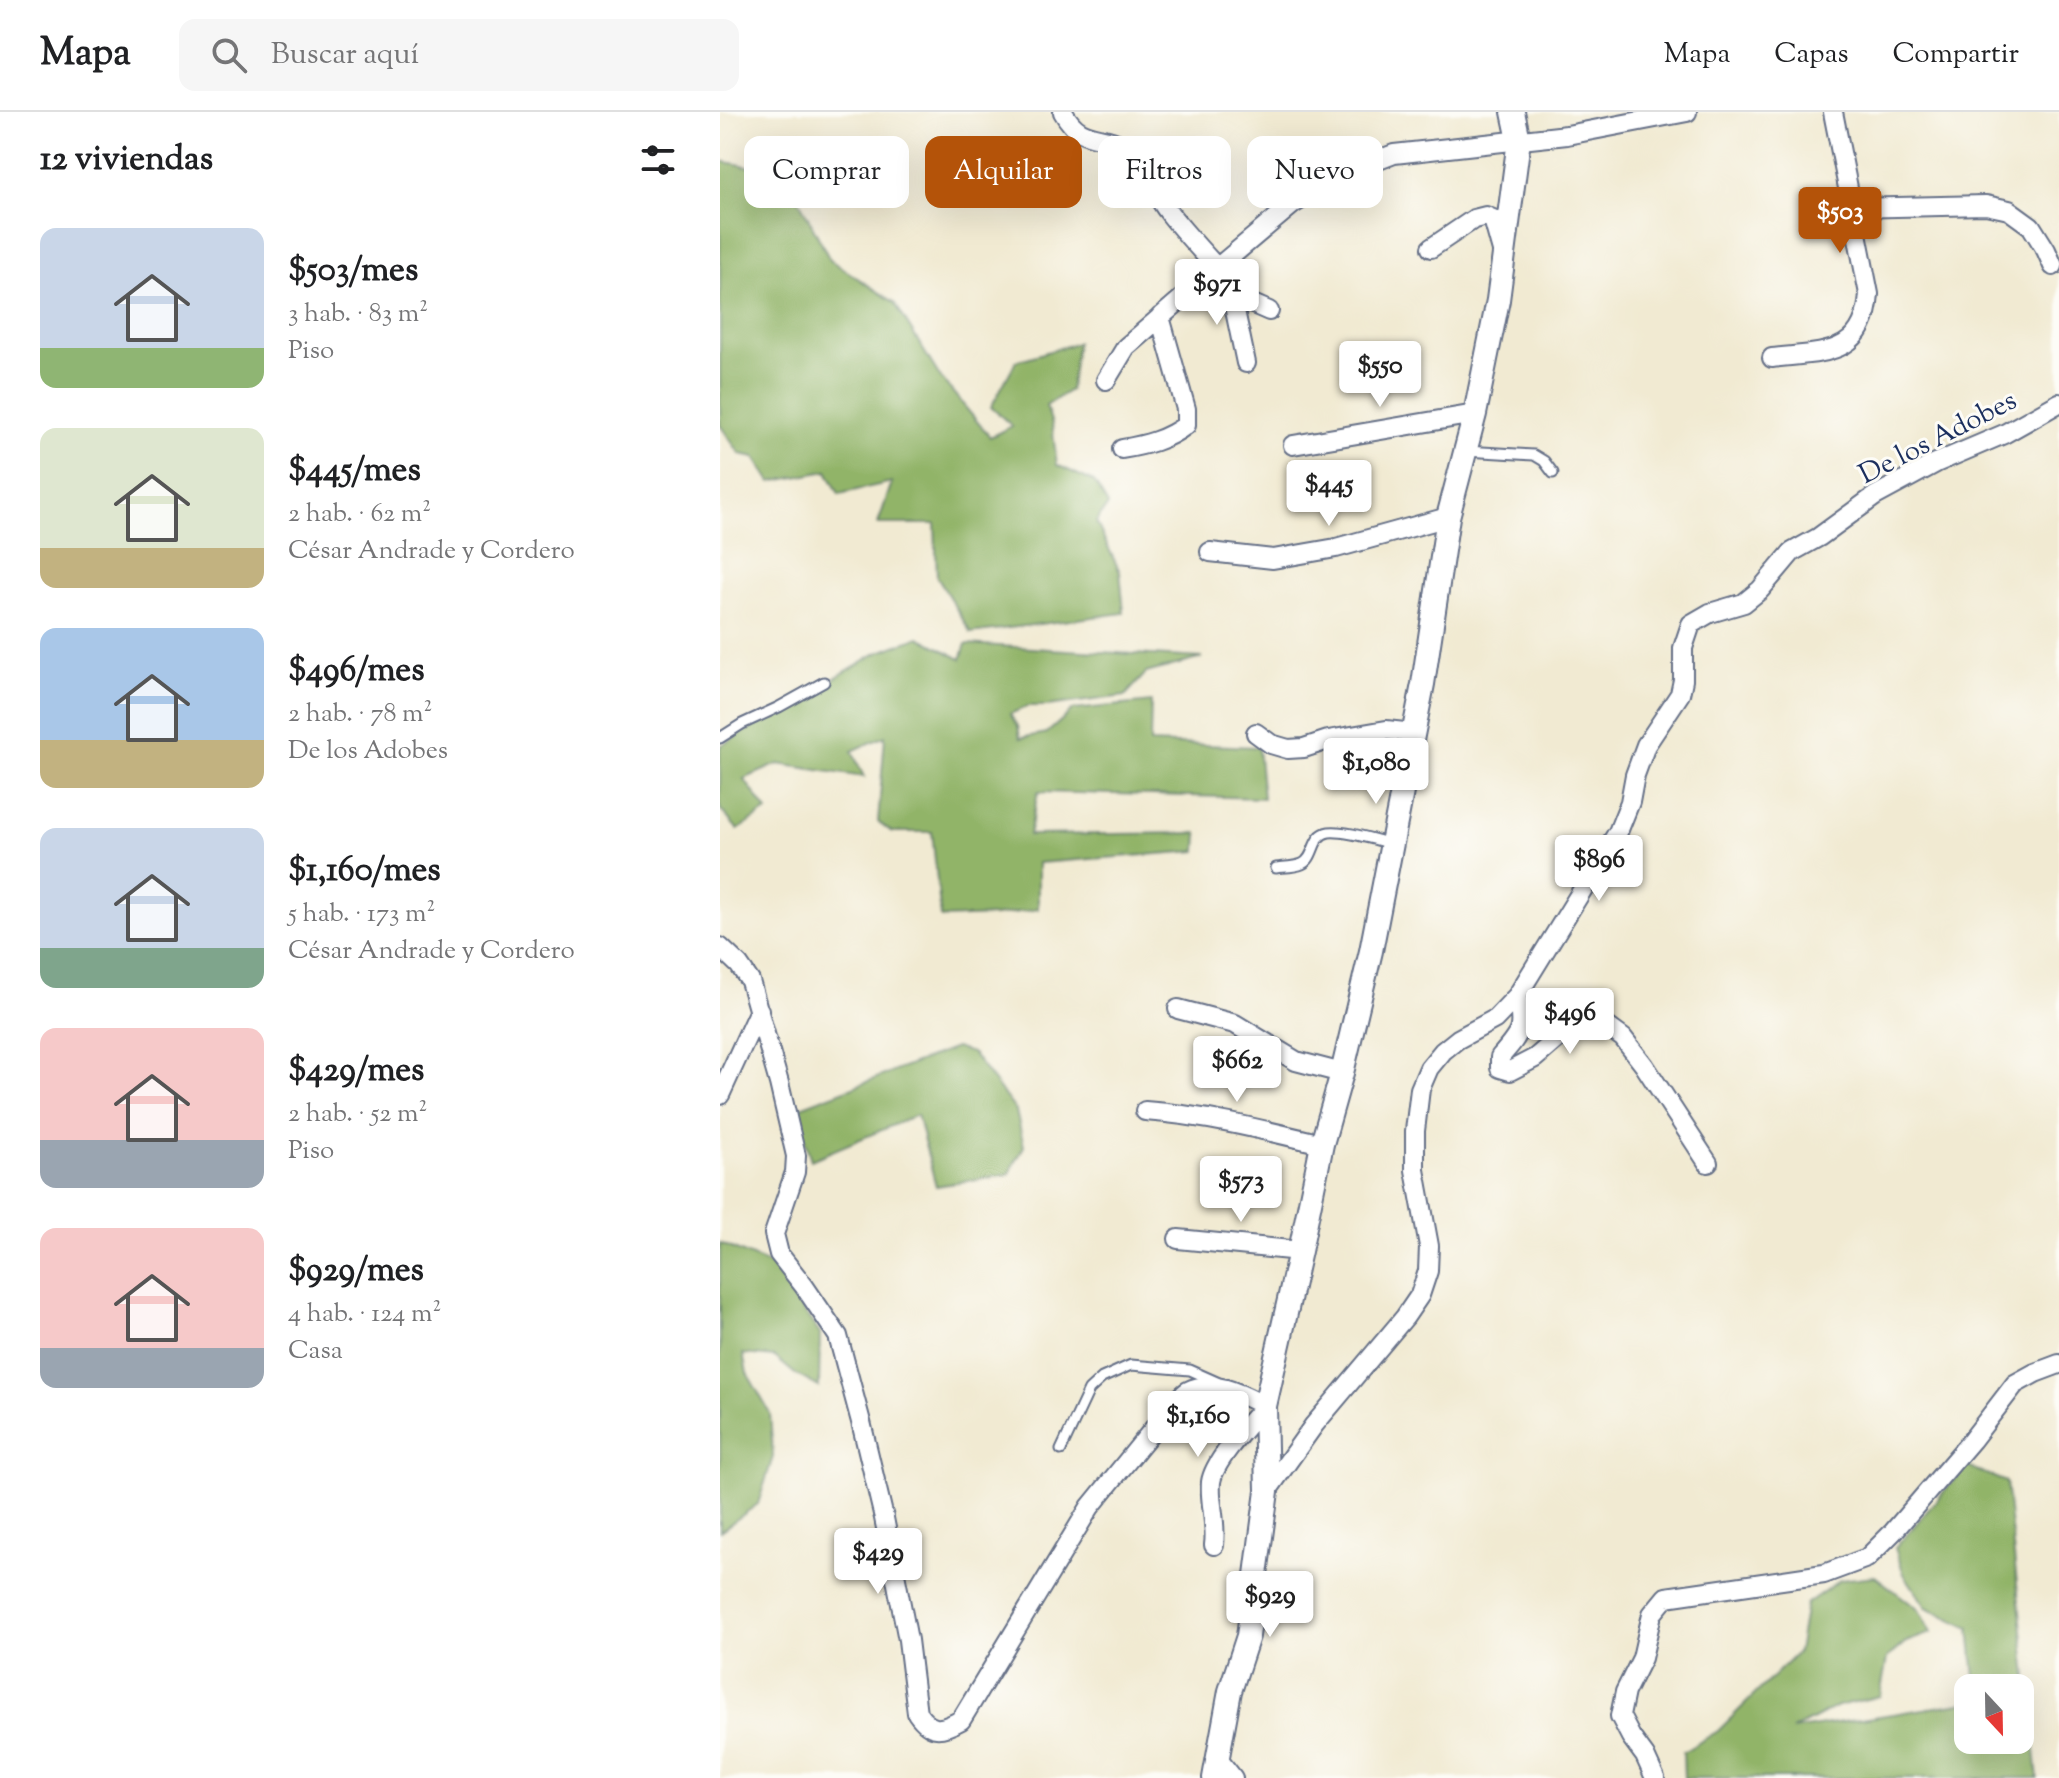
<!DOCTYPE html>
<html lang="es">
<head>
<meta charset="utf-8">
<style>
	body { margin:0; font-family:"Sorts Mill Goudy",serif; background:#f6f6f6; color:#202124; height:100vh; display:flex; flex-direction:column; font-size:30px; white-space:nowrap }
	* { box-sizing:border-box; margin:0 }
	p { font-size:26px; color:#757577 }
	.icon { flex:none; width:44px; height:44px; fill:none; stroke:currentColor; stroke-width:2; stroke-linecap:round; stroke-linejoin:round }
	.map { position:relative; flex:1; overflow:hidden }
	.side { display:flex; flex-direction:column; background:#fff; width:720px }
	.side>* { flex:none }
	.guide { position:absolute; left:24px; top:24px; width:760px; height:72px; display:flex; gap:16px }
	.needle { width:52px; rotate:158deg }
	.fabs { position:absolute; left:1234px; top:1562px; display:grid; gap:16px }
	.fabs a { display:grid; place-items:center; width:80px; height:80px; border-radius:16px; background:#fff; box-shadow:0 8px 32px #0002; font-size:40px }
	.price { position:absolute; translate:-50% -68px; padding:0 18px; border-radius:8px; background:#fff; color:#222; font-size:26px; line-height:52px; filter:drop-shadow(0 2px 4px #0008) }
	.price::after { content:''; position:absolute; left:50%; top:48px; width:24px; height:18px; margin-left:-12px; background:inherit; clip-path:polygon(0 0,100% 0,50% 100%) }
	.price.on { background:#b45309; color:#fff }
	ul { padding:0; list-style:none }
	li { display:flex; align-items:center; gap:24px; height:200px; padding:0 40px }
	li span { display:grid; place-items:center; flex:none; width:224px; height:160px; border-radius:16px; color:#555 }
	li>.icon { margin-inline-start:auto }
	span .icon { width:96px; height:96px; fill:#fffc; stroke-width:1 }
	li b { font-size:34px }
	h2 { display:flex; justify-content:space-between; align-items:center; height:96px; padding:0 40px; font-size:34px }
	.tag { padding:0 28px; border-radius:16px; background:#fff; box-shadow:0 8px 32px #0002; font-size:28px; line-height:72px }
	.tag.on { background:#b45309; color:#fff }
	header { display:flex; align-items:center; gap:48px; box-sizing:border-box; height:112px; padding:0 40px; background:#fff; border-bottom:2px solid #e0e0e0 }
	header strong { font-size:38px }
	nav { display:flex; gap:44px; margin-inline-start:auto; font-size:28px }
	.search { width:560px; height:72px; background:#f6f6f6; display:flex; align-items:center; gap:20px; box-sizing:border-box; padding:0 28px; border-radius:16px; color:#757577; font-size:30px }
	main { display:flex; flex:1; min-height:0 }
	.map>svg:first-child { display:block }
	.forest { fill:#91b468; stroke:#567263; stroke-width:2 }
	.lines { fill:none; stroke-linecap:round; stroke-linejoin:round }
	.service-casing { stroke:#667087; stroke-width:13 }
	.minor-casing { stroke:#667087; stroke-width:22 }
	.tertiary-casing { stroke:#667087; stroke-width:26 }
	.service { stroke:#fff; stroke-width:9 }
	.minor { stroke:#fff; stroke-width:18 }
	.tertiary { stroke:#fff; stroke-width:22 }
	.labels { text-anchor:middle; stroke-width:6; stroke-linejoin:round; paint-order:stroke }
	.street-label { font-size:28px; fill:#1b2f5e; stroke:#fdfcf7 }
</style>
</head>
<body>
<header>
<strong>Mapa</strong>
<div class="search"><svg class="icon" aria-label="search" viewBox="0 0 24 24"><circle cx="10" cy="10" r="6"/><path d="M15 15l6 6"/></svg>Buscar aquí</div>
<nav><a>Mapa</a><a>Capas</a><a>Compartir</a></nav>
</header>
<main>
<section class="side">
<h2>12 viviendas<svg class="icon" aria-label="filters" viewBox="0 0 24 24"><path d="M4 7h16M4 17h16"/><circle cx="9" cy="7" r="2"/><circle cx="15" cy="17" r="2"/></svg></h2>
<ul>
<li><span style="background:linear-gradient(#c9d6e8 75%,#8fb573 0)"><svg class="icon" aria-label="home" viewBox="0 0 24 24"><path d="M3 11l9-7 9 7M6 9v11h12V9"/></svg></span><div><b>$503/mes</b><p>3 hab. · 83 m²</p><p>Piso</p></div></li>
<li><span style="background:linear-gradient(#dfe7d0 75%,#c2b280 0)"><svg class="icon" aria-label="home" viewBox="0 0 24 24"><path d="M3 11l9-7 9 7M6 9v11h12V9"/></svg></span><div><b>$445/mes</b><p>2 hab. · 62 m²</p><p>César Andrade y Cordero</p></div></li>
<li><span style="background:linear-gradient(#a9c7e8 70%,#c2b280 0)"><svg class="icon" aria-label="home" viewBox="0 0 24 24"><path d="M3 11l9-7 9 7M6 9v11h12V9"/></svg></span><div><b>$496/mes</b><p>2 hab. · 78 m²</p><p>De los Adobes</p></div></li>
<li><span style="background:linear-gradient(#c9d6e8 75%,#7fa58c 0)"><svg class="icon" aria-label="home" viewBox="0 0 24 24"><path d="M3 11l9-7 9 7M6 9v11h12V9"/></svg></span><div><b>$1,160/mes</b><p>5 hab. · 173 m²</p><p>César Andrade y Cordero</p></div></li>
<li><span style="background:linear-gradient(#f6c9c9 70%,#9aa5b1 0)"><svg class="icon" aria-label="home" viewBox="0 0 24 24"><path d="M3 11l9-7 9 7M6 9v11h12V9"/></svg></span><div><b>$429/mes</b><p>2 hab. · 52 m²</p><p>Piso</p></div></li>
<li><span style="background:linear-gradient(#f6c9c9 75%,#9aa5b1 0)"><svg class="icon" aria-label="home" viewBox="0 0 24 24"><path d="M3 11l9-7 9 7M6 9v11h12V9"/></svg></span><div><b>$929/mes</b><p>4 hab. · 124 m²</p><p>Casa</p></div></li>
</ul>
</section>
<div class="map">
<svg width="1339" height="1666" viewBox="0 0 1339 1666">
	<rect width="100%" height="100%" fill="#fdfcf7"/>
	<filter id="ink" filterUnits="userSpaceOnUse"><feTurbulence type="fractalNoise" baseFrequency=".0125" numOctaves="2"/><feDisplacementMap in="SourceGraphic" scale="16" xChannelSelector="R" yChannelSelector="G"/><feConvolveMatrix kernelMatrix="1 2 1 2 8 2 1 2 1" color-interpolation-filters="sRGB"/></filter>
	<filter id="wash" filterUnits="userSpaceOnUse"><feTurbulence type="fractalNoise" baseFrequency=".006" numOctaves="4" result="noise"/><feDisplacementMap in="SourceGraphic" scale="32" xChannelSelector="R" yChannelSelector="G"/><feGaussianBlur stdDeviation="1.8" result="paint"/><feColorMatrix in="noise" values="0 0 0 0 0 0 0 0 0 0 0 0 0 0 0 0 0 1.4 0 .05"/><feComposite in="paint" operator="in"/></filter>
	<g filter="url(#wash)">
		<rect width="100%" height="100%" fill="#f1ead2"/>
		<path class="forest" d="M0 49 65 61 110 148 174 190 220 265 270 325 292 314 271 295 296 249 357 231 350 278 326 294 332 312 337 353 374 370 388 393 376 410 400 460 404 501 251 521 217 465 215 412H158L172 370 119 382 107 359 51 370 35 345 20 342 0 313Z
			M199 525 241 547 246 532 482 546 426 561 405 584 327 594H308L290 602 298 614 300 626 327 621 353 598 431 590 430 631 538 635 543 686 318 680 309 723 478 721 477 739 318 751V797L276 804 221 806 212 720H172L158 710 165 624 132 639 144 665 58 652 24 667 47 699 18 718 0 697V634L157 541Z
			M235 936 252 941 296 999 304 1034 289 1062 216 1074 197 1003 91 1048 75 997Z
			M0 1131 51 1153 100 1222 99 1275 75 1262 55 1245 23 1242 27 1261 50 1301 53 1345 38 1392 0 1419Z
			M1246 1354 1286 1370 1318 1666H964L963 1640 998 1619 1078 1540 1086 1492 1120 1468 1155 1464 1199 1498 1211 1521 1186 1530 1167 1546 1160 1584 1118 1594 1072 1618 1248 1590V1628H1300V1576H1256L1250 1516 1206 1495 1184 1462 1175 1436Z"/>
	</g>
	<g filter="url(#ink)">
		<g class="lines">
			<g class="service-casing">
				<path id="service" d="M745 339 814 343 824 349 833 361
					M0 626 22 612 59 595 104 570
					M556 756C564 755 575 755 582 752 596 746 591 723 609 720 625 718 656 728 672 732
					M341 1338 369 1278 382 1266 411 1253 470 1258 497 1270"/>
			</g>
			<g class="minor-casing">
				<path id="minor" d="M343 0C362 34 381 19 406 36 418 44 436 84 447 98 462 118 480 137 497 156L573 92 622 62 674 42 847 23 967 0
					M1132 96 1266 93 1289 98 1311 114 1326 138 1333 154
					M711 136 754 107 766 104 773 107 782 139
					M509 170 526 251
					M512 173 526 189 549 199
					M1052 246C1102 240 1145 245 1149 182L1113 0
					M386 268 406 235 497 156
					M573 333 755 302
					M402 337C425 333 447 328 466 313V297L440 205
					M490 440 553 447 616 436 728 405
					M536 621 551 632 568 637 584 636 608 628 666 618 694 621
					M0 835 19 853 30 869 59 971 76 1044 75 1060 54 1122 59 1142 84 1174 118 1224 141 1310 164 1406 188 1528 197 1601C211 1621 221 1619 241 1608L370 1395 453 1293C458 1289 463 1282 468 1279 493 1266 523 1283 545 1294 530 1311 494 1348 491 1370 489 1390 497 1410 494 1433
					M797 884C804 917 802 920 780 945V956L790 959 815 946 837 927 867 912 888 915 903 926 924 953 988 1051
					M458 897 515 912 576 949 622 961
					M0 983 39 898
					M425 999C484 1003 544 1018 602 1032
					M458 1127 580 1139
					M547 1379 594 1313 685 1205 700 1183 708 1159 709 1134 695 1058V1019L700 977 709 956 723 939 738 927 775 907 797 884 898 720 910 690 915 663 926 633 960 582 963 568V536L971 512 990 501 1024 491 1040 478 1072 440 1099 425 1155 384 1216 351 1284 322 1339 291
					M498 1647 513 1666
					M935 1666 925 1644 911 1625 900 1604 905 1580 922 1546 932 1502 946 1485 1104 1462 1147 1446 1173 1420 1252 1328 1295 1272 1315 1261 1339 1252"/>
			</g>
			<g class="tertiary-casing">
				<path id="tertiary" d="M494 1666 510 1579 528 1524 547 1379 545 1294 580 1139 602 1032 622 961 651 839 703 572 728 405 755 302 778 188 799 28 793 0"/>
			</g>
			<use href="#service" class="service"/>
			<use href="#minor" class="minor"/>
			<use href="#tertiary" class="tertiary"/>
		</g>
	</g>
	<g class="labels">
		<g class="street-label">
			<text transform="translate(1217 324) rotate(-27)" y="10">De los Adobes</text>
		</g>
	</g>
</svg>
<div class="fabs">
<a><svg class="needle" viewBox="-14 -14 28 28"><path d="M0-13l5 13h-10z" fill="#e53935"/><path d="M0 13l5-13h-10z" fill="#757577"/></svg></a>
</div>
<b class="price on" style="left:1120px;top:143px">$503</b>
<b class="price" style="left:497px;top:215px">$971</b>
<b class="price" style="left:660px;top:297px">$550</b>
<b class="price" style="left:609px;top:416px">$445</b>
<b class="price" style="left:656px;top:694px">$1,080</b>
<b class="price" style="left:879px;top:791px">$896</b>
<b class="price" style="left:850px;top:944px">$496</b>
<b class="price" style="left:517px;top:992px">$662</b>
<b class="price" style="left:521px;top:1112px">$573</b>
<b class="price" style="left:478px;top:1347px">$1,160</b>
<b class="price" style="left:158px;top:1484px">$429</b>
<b class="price" style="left:550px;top:1527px">$929</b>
<div class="guide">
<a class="tag">Comprar</a>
<a class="tag on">Alquilar</a>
<a class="tag">Filtros</a>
<a class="tag">Nuevo</a>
</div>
</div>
</main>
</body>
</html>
